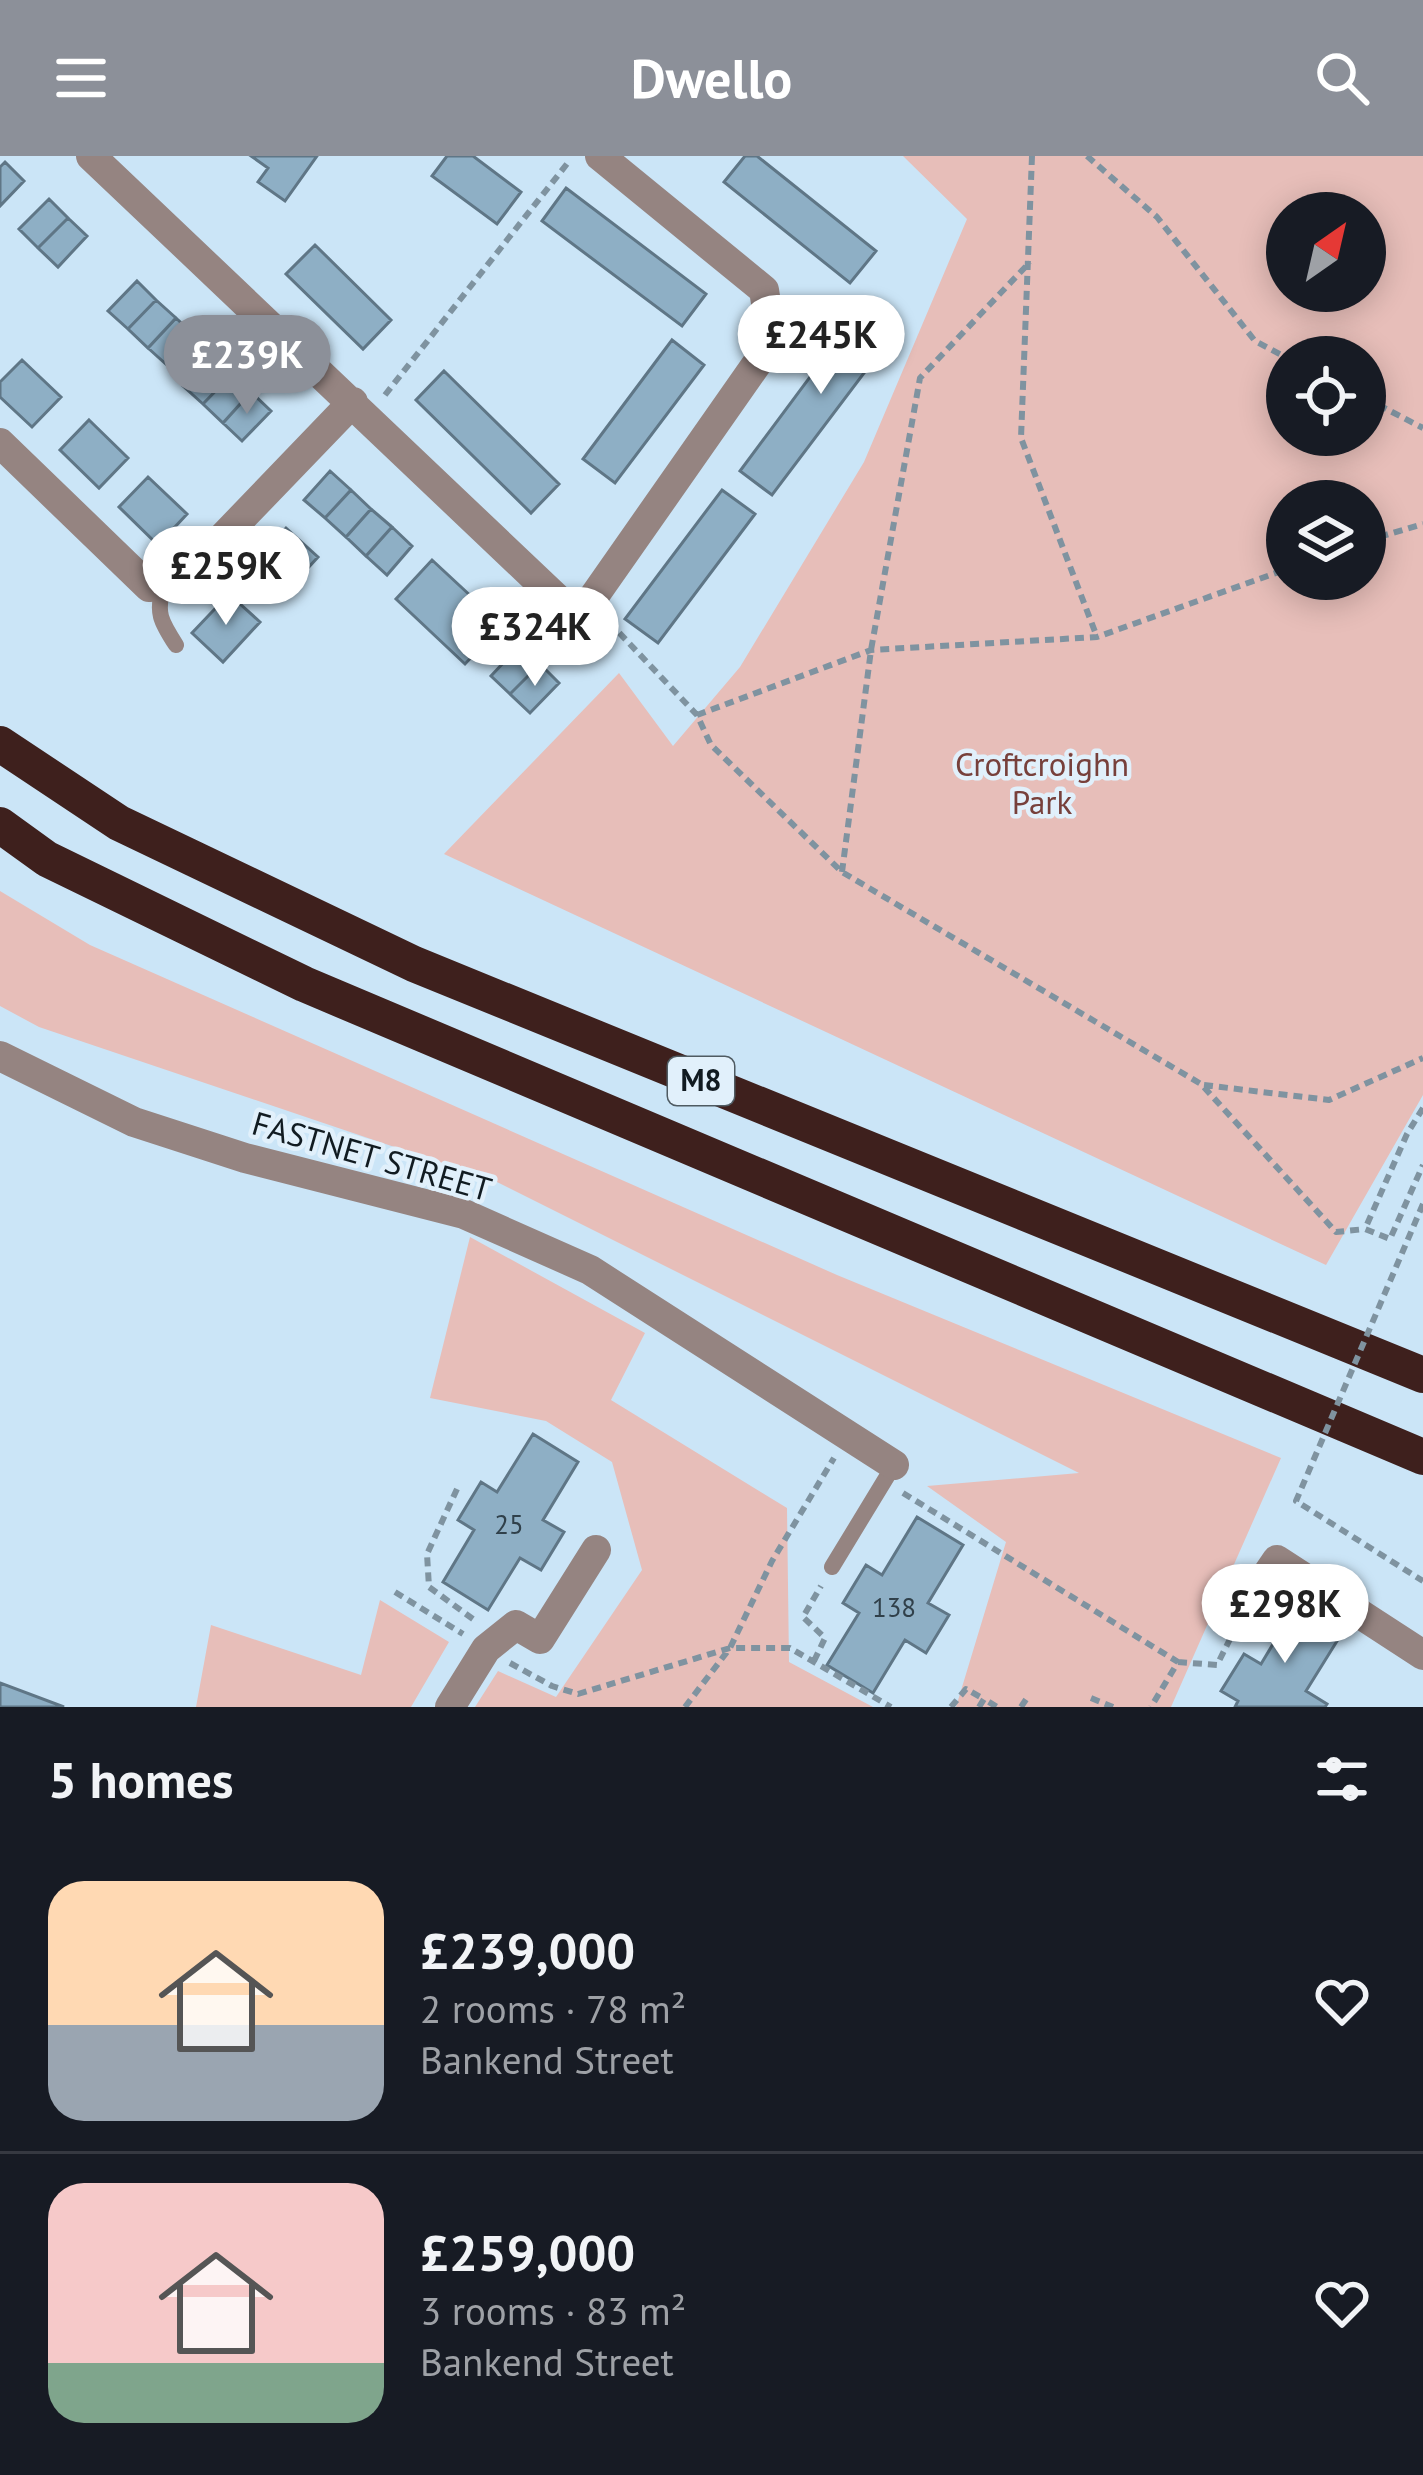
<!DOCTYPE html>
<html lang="en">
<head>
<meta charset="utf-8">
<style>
	body { margin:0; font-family:"PT Sans",sans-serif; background:#20242c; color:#f1f3f6; height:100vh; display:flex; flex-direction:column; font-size:45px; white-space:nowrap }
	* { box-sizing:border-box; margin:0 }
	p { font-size:39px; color:#9ea1a6 }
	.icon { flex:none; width:66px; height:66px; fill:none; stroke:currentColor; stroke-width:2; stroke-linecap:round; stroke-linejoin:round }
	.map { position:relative; height:1551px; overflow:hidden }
	.sheet { display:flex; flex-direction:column; background:#171b24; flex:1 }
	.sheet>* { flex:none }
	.needle { width:78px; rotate:34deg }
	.controls { position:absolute; left:1266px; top:36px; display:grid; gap:24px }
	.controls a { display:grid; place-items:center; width:120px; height:120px; border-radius:50%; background:#171b24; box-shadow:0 6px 30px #0003; font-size:60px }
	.price { position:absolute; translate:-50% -102px; padding:0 27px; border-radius:42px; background:#fff; color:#222; font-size:39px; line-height:78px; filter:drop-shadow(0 3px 6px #0008) }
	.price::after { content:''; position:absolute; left:50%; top:72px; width:36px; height:27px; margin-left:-18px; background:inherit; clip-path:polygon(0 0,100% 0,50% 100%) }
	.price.active { background:#8c9099; color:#fff }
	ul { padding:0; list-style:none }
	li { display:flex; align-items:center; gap:36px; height:300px; padding:0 48px }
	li+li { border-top:3px solid #363941 }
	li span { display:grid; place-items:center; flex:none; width:336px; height:240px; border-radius:36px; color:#555 }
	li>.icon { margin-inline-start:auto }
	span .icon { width:144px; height:144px; fill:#fffc; stroke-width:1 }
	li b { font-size:51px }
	h2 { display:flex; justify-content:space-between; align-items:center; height:144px; padding:0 48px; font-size:51px }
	header { display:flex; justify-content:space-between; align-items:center; height:156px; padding:0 48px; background:#8c9099; color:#fff; font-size:54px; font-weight:700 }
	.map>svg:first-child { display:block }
	.green { fill:#e7beb9; fill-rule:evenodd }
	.building { fill:#8eafc5; stroke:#5f7686; stroke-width:3 }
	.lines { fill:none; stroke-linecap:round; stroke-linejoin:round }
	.path { stroke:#7f93a0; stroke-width:6; stroke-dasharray:9 6; stroke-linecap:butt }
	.lane { stroke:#958481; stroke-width:16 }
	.street { stroke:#958481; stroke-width:30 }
	.highway { stroke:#3e201d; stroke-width:36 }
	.path-bridge { stroke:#7f93a0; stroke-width:6; stroke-dasharray:9 6; stroke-linecap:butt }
	.labels { text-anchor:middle; stroke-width:9; stroke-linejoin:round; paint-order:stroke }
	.number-label { font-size:27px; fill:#30404a }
	.shield { fill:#e1f0fb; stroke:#4f5b62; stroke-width:3 }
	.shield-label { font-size:30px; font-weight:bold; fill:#111b21 }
	.park-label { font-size:33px; fill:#77403b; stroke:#e1f0fb }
	.street-label { font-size:33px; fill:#111b21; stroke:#e1f0fb }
</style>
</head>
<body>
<header><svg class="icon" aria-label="menu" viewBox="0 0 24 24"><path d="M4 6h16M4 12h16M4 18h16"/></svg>Dwello<svg class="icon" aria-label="search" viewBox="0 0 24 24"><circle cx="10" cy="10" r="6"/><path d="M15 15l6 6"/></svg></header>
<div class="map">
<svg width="1423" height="1551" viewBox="0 0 1423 1551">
	<rect width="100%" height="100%" fill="#cbe5f7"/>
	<path class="green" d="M903 0H1423V939L1326 1109 444 698 619 517 673 590 740 511 864 306 967 63ZM1365 57V135H1287V57ZM1287 201H1365V279H1287ZM1287 345H1365V423H1287Z
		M0 735 90 789 837 1119 1281 1302 1171 1551H956L1006 1386 927 1330 1079 1317 495 1025 39 871 0 850Z
		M470 1081 645 1177 611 1244 787 1352 789 1506 873 1551H475L498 1515 556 1541 642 1414 612 1306 546 1265 430 1242Z
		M380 1444 449 1486 411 1551H196L211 1469 361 1519Z"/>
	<path class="building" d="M251 0H317L285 45 258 26 268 12Z
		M447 0H473L521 36 497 68 432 20Z
		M745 0H757L876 95 850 127 724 26Z
		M5 6 24 25 0 50V11Z
		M566 32 706 138 682 170 542 65Z
		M49 43 68 62 38 92 19 73Z
		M68 62 87 80 58 111 38 92Z
		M315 89 391 164 363 193 286 118Z
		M137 125 156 144 128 173 108 155Z
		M868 143 901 168 772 339 740 315Z
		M156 144 176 162 148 192 128 173Z
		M176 162 196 181 168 210 148 192Z
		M672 184 704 209 615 327 583 303Z
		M212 199 232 218 203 248 183 230Z
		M22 204 61 241 32 271 0 241V226Z
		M444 215 559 328 531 357 416 244Z
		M232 218 251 236 223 267 203 248Z
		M251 236 271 255 242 285 223 267Z
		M89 264 128 302 99 332 60 294Z
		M330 315 351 334 325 362 304 344Z
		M148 321 187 358 158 389 119 351Z
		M351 334 371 353 346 381 325 362Z
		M722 334 755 358 658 487 625 463Z
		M371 353 392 371 366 400 346 381Z
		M392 371 412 390 387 419 366 400Z
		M286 372 318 401 281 441 250 412Z
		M432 404 502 469 465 508 396 443Z
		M229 438 260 466 223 506 192 477Z
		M520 489 540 508 510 538 491 520Z
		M540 508 559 527 530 557 510 538Z
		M533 1278 578 1306 543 1364 564 1376 541 1414 520 1402 488 1454 443 1426 474 1374 458 1364 481 1326 497 1336Z
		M917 1361 963 1389 928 1447 949 1459 926 1497 905 1484 873 1537 827 1509 859 1457 843 1447 866 1409 882 1419Z
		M1296 1450 1342 1477 1306 1535 1327 1548 1325 1551H1235L1238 1545 1221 1535 1244 1498 1261 1508Z
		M0 1527 64 1551H0Z"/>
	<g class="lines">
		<path class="path" d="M1032 0 1021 282 1097 481
			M1087 0 1157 61 1255 185 1287 202
			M385 239 570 4
			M1365 242 1423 272
			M1365 385 1423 368
			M609 466 697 559 711 589 842 716 1201 928 1336 1076 1365 1073
			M697 559 871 494 1097 481 1287 413
			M842 716 871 494 920 222 1030 106
			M1204 929 1329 944 1423 902
			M1423 952 1407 978 1365 1073 1390 1083 1423 1009
			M457 1333 427 1398 429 1431 477 1466
			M903 1337 1178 1506 1151 1551
			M395 1436 463 1478
			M814 1505 825 1482 803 1461 821 1430
			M1178 1506 1217 1509 1233 1477
			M510 1507 552 1530 578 1538 730 1492H790L891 1551
			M1091 1542 1113 1551
			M685 1551 730 1492 772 1405 834 1302
			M951 1551 966 1533 984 1543
			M979 1551 984 1543 997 1551
			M1021 1551 1029 1539"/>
		<path class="lane" d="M164 430C155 456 161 466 176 489
			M832 1411 894 1309"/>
		<path class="street" d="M91 0 570 455 590 446 772 186 764 134 600 0
			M0 287 149 431 177 429 353 246
			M0 900 134 966 245 1002 464 1058 590 1114 894 1309
			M1245 1451 1277 1404 1423 1499
			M450 1551 486 1493 516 1469 540 1483 596 1394"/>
		<path class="highway" d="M0 588 119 667 414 808 1423 1219
			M0 669 47 703 304 828 1423 1301"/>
		<path class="path-bridge" d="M1423 1048 1296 1345 1423 1425"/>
	</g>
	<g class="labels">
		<g class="number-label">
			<text x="509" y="1378">25</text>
			<text x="894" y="1461">138</text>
		</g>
		<rect class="shield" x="668" y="901" width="66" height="48" rx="9"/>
		<g class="shield-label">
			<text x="701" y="935">M8</text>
		</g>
		<g class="park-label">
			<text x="1042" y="620">Croftcroighn<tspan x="1042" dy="38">Park</tspan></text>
		</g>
		<g class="street-label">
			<text transform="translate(372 1000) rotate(16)" y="12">FASTNET STREET</text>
		</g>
	</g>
</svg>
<div class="controls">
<a><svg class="needle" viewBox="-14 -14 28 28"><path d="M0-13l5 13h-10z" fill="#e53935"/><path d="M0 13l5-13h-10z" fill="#9ea1a6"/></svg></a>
<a><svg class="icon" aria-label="locate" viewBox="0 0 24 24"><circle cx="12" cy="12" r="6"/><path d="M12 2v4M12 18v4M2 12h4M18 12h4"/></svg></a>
<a><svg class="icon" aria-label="layers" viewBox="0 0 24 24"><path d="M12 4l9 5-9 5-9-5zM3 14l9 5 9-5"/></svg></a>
</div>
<b class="price" style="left:821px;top:241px">£245K</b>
<b class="price active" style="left:247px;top:261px">£239K</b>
<b class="price" style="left:226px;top:472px">£259K</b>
<b class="price" style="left:535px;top:533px">£324K</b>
<b class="price" style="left:1285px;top:1510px">£298K</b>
</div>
<section class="sheet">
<h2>5 homes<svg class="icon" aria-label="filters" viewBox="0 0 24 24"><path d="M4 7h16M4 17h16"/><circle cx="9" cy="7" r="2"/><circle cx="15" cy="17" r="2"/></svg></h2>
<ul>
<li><span style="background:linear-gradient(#ffd9b3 60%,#9aa5b1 0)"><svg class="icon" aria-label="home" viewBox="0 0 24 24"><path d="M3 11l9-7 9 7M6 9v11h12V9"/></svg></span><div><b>£239,000</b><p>2 rooms · 78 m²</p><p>Bankend Street</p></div><svg class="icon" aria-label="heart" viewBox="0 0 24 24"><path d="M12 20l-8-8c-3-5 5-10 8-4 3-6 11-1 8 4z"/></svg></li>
<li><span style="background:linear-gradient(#f6c9c9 75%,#7fa58c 0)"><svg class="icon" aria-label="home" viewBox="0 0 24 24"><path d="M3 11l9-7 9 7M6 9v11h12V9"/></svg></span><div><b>£259,000</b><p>3 rooms · 83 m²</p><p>Bankend Street</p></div><svg class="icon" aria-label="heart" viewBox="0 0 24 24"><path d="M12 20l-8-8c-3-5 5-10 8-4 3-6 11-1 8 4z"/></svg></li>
</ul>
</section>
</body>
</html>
